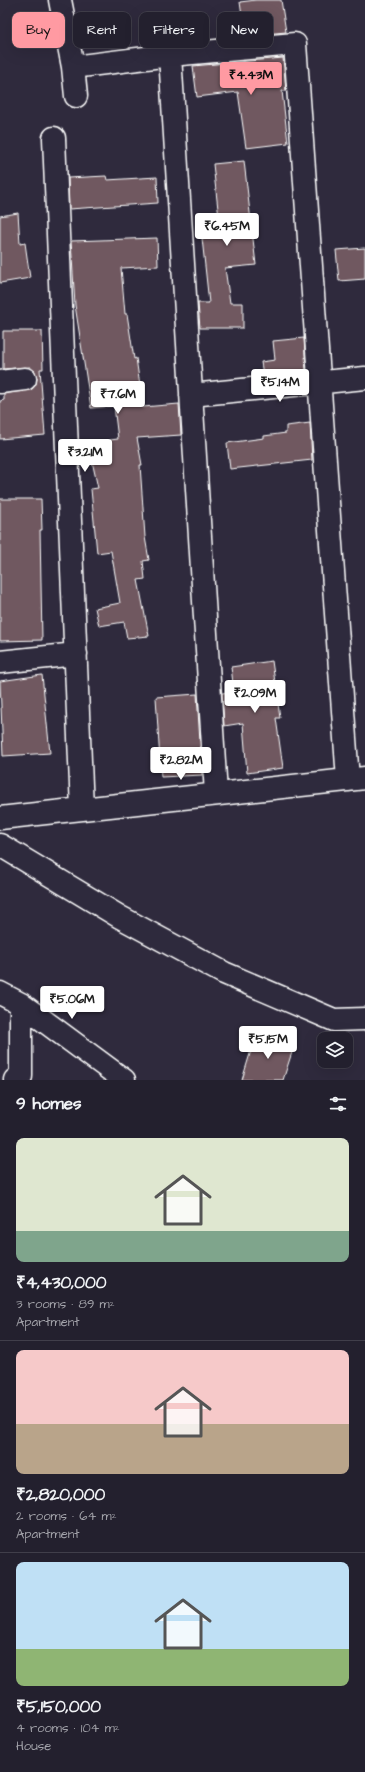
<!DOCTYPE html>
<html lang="en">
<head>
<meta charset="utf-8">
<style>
	body { margin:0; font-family:"Architects Daughter",sans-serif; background:#2b2836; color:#f1f3f6; height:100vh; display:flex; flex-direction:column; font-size:15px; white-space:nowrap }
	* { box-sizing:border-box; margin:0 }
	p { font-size:13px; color:#a3a3aa }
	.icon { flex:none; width:22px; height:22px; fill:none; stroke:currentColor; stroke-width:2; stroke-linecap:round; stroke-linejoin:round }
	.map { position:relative; height:1080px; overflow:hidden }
	.sheet { display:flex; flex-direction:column; background:#23202e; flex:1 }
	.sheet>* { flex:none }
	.hud { position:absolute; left:12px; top:12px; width:341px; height:36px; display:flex; gap:8px }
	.tools { position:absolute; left:317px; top:1032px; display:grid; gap:8px }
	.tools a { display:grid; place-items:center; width:36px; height:36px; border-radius:8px; background:#23202e; box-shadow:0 4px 16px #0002,0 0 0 1px #403e4a; font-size:20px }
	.price { position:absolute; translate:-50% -34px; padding:0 9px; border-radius:4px; background:#fff; color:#222; font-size:13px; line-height:26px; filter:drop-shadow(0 1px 2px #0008) }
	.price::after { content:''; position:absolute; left:50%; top:24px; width:12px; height:9px; margin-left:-6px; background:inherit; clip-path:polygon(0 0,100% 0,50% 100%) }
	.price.active { background:#ff9aa2; color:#111 }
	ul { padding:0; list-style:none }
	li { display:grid; align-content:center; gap:8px; height:212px; padding:0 16px }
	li+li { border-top:1px solid #403e4a }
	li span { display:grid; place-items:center; height:124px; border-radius:8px; color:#555 }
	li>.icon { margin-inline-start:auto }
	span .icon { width:72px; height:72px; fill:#fffc; stroke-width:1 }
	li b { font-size:17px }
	h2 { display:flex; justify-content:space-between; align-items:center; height:48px; padding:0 16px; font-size:17px }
	.tag { padding:0 14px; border-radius:8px; background:#23202e; box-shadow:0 4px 16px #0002,0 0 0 1px #403e4a; font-size:14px; line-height:36px }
	.tag.active { background:#ff9aa2; color:#111 }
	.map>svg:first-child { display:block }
	.building { fill:#6f5860; stroke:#fff }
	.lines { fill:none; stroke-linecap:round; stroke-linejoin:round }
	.street-casing { stroke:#fff; stroke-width:25 }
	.secondary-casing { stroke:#fff; stroke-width:25 }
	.street { stroke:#2f2a3d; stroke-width:22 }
	.secondary { stroke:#2f2a3d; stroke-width:22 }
</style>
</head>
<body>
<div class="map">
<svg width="365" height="1080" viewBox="0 0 365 1080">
	<rect width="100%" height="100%" fill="#2f2a3d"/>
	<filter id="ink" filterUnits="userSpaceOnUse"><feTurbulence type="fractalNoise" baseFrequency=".025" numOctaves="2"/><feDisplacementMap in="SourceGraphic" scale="8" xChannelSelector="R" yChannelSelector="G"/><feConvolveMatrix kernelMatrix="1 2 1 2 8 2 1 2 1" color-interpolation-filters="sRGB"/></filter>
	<g filter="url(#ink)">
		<path class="building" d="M256 0H281L286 32 221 38 219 27 243 23 240 2Z
			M283 58 286 91H282L288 143 246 148 238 92 197 97 193 66Z
			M244 161 256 265 225 268 230 303H243V328H200L198 303H209L202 238 221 236 213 164Z
			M106 176 107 180 157 177 158 203 69 209 68 178Z
			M18 213 20 244 25 243 30 278 0 283V216Z
			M157 238 158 266 121 268 125 314H127L134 359 136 358 143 407 179 404 181 435 137 438 142 465H140L145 537 149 560 143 561 145 579 138 580 149 636 127 638 124 622 99 626 95 608 120 603 111 551 97 553 91 489 98 488 92 461 102 459 100 448 108 446 110 440 118 439 114 406 91 408 75 305 71 241Z
			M365 248V279L339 281 336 250Z
			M3 331H42L43 369H40L45 435 0 439V401L4 400V394L32 389 36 384 37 378 35 371 30 367 3 369Z
			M304 338 306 371 263 375 261 362 275 360 273 341Z
			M310 423 312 460 230 469 227 443 264 438V436L286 433V426Z
			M0 499H41L42 530H40L42 640 0 641Z
			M272 661 280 718H276L283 768 247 773 243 723 224 726 222 693 231 692 230 683H233L231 667Z
			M42 675 50 753 3 756 0 681Z
			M197 694 202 775 161 777 156 697Z
			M256 1034 294 1046 283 1080H242Z"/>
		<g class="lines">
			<g class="street-casing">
				<path id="street" d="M60 0 73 67 76 96
					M170 55 216 794
					M73 67 170 55 295 44 348 780
					M54 138 82 809
					M0 382 25 379
					M191 395 365 378
					M0 662 76 654
					M0 818 365 778
					M0 993 21 1004 124 1080
					M15 1080 21 1076V1004"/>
			</g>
			<g class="secondary-casing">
				<path id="secondary" d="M0 845 120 917 224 973 334 1020 365 1019"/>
			</g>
			<use href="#street" class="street"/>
			<use href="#secondary" class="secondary"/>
		</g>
	</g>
</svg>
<div class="tools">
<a><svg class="icon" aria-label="layers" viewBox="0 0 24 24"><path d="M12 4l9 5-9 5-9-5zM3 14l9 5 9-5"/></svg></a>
</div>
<b class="price active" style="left:251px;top:96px">₹4.43M</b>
<b class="price" style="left:227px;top:247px">₹6.45M</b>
<b class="price" style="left:280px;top:403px">₹5.14M</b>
<b class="price" style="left:118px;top:415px">₹7.6M</b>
<b class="price" style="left:85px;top:473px">₹3.21M</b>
<b class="price" style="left:255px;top:714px">₹2.09M</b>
<b class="price" style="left:181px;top:781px">₹2.82M</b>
<b class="price" style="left:72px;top:1020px">₹5.06M</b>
<b class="price" style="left:268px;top:1060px">₹5.15M</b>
<div class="hud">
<a class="tag active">Buy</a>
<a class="tag">Rent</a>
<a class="tag">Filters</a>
<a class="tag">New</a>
</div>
</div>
<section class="sheet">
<h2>9 homes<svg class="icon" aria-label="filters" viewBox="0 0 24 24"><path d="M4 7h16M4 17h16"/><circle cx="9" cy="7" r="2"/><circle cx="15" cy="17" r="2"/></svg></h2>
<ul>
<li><span style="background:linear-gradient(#dfe7d0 75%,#7fa58c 0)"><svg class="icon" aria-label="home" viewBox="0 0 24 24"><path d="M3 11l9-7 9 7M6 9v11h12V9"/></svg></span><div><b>₹4,430,000</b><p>3 rooms · 89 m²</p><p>Apartment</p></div></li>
<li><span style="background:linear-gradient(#f6c9c9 60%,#b9a48a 0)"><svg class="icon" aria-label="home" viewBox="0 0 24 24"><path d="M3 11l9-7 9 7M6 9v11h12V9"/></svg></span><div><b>₹2,820,000</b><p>2 rooms · 64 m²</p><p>Apartment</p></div></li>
<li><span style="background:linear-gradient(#bfe0f5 70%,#8fb573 0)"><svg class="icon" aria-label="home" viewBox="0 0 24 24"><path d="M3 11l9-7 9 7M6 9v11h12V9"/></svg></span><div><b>₹5,150,000</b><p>4 rooms · 104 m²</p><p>House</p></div></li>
</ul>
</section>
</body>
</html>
